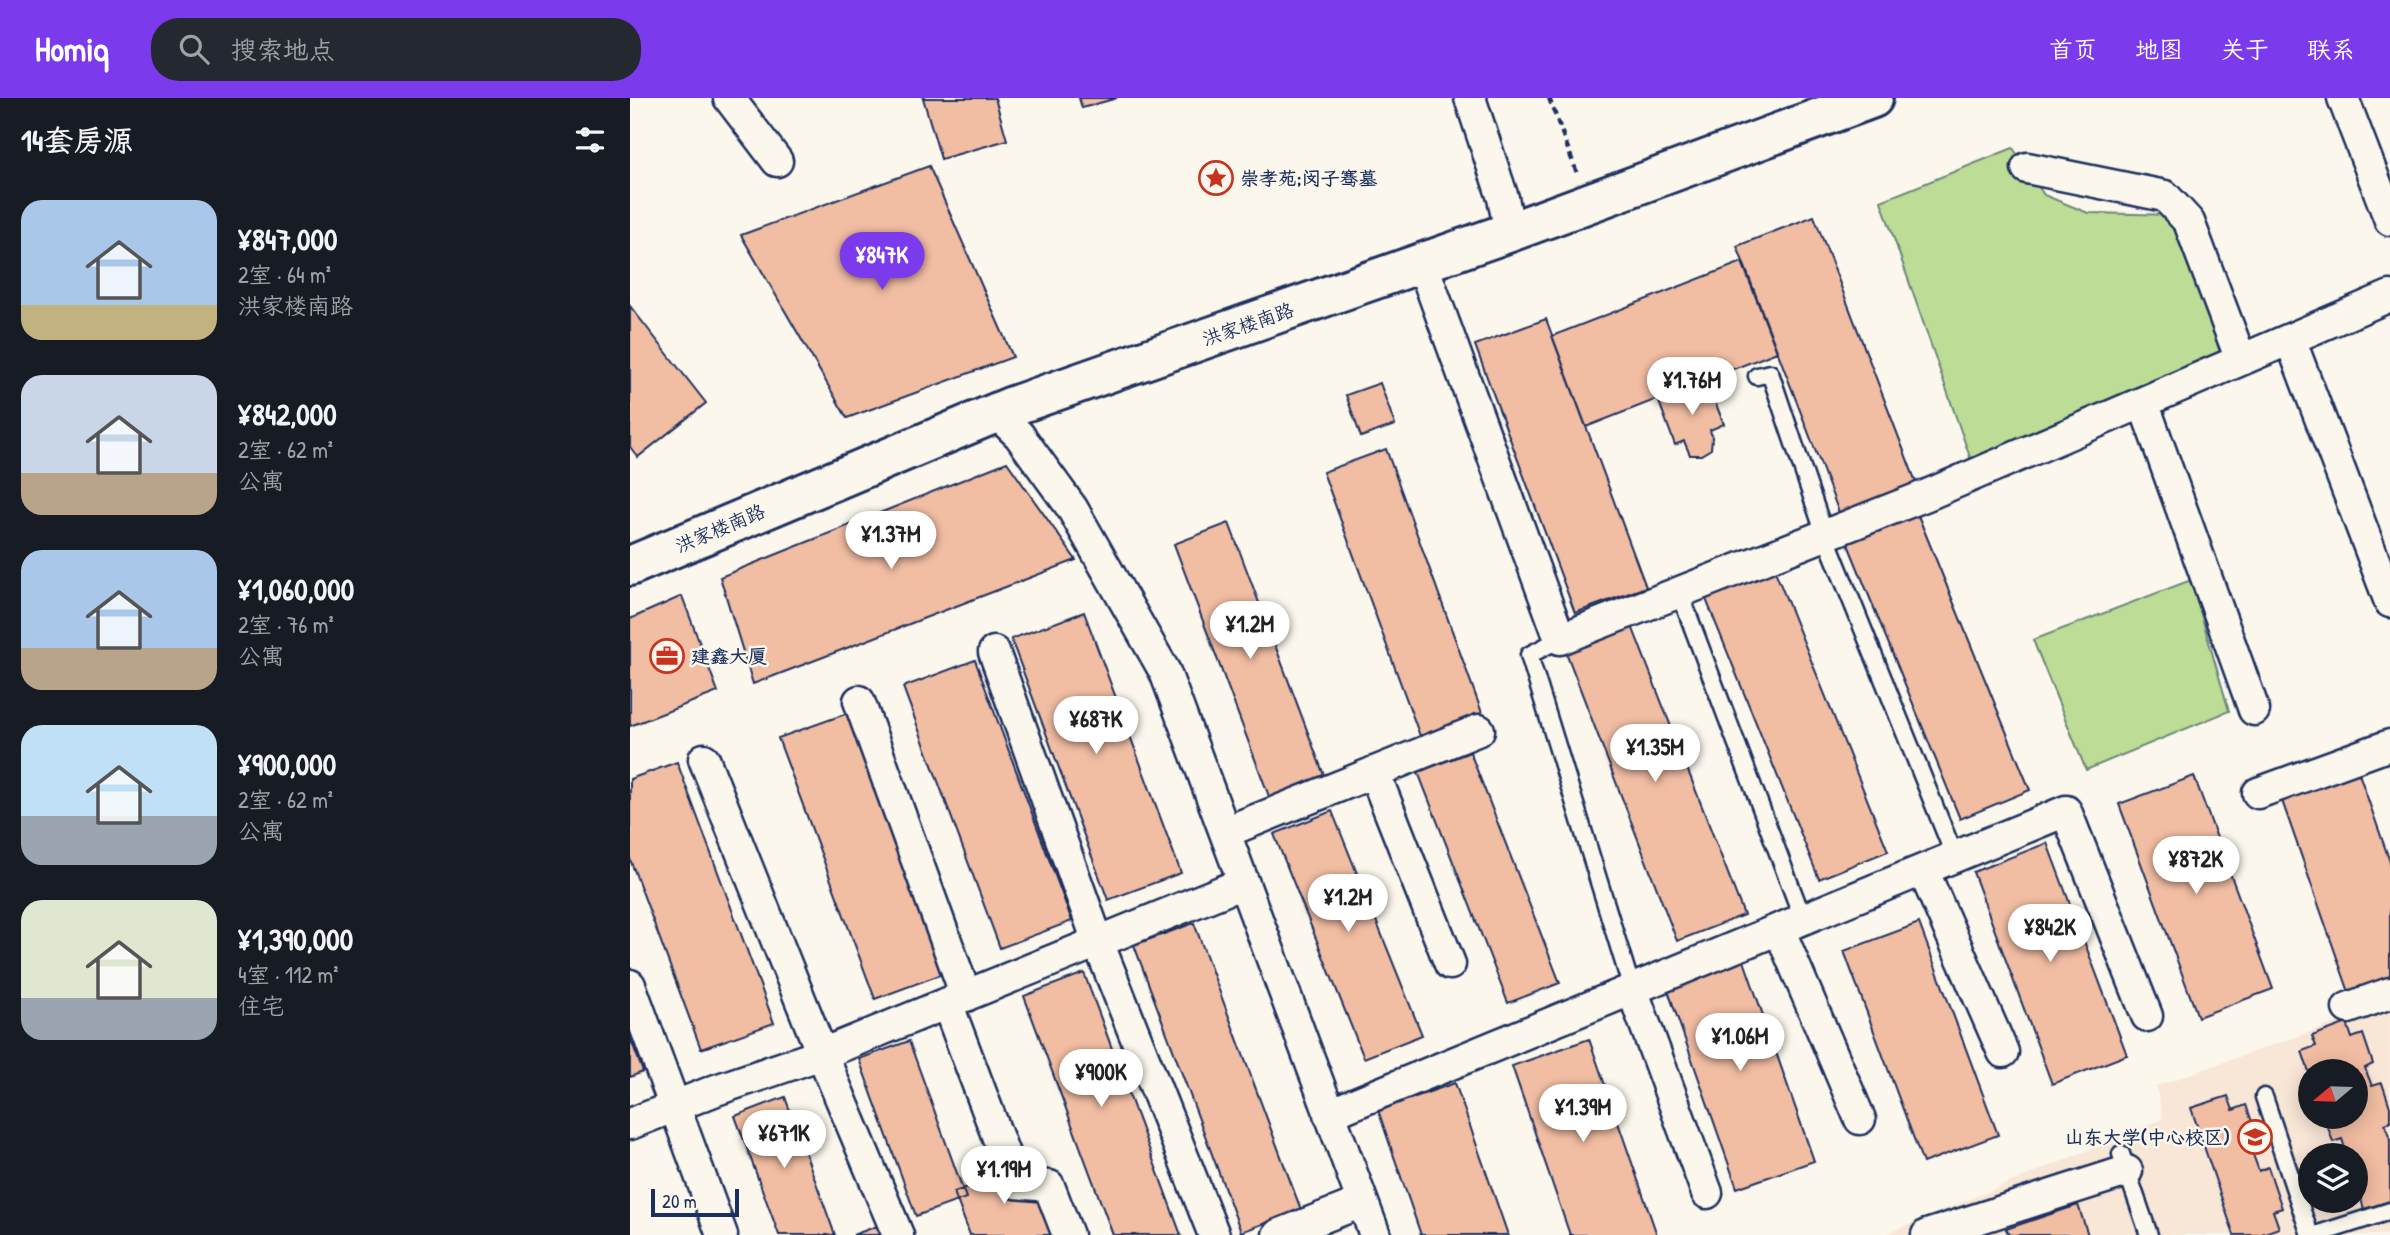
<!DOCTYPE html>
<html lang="zh">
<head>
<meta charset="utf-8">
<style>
	body { margin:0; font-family:"Patrick Hand","LXGW WenKai TC",sans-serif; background:#242831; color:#f1f3f6; height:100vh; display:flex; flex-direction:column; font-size:26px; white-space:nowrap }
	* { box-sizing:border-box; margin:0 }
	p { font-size:23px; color:#9ea1a6 }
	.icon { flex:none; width:38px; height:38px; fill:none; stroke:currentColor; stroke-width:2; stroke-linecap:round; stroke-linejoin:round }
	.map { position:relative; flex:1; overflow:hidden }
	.sheet { display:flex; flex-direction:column; background:#171b24; width:630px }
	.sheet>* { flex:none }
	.needle { width:46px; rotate:251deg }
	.tools { position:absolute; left:1668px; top:961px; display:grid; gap:14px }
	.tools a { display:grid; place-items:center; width:70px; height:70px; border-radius:50%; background:#171b24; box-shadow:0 4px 18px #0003; font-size:35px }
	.scale { position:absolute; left:21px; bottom:18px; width:88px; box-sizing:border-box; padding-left:7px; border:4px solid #1b2f5e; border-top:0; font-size:19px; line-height:24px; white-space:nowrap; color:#1b2f5e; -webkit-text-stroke:5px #fbf7ec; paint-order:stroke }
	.price { position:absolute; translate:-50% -60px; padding:0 16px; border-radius:24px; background:#fff; color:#222; font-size:23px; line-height:46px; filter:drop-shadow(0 2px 4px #0008) }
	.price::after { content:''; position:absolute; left:50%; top:42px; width:21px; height:16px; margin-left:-10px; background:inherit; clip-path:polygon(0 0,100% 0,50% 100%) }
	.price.on { background:#7c3aed; color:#fff }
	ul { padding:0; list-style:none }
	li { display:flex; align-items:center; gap:21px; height:175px; padding:0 21px }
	li span { display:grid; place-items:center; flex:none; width:196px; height:140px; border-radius:21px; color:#555 }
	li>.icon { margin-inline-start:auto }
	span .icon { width:84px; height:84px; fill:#fffc; stroke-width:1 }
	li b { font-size:30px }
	h2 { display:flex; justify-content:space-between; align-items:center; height:84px; padding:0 21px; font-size:30px }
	header { display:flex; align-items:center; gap:42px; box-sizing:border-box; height:98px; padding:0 35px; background:#7c3aed; color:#fff }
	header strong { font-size:33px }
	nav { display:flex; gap:38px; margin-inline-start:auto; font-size:24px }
	.search { width:490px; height:63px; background:#242831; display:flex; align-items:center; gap:18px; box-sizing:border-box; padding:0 24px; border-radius:28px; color:#9ea1a6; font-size:26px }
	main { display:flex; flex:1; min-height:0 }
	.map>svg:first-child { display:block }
	.built { fill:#f8e6d6; fill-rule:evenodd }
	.green { fill:#bddc95; stroke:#6c867a; stroke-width:2 }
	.building { fill:#f1bda3; stroke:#1b2f5e; stroke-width:2 }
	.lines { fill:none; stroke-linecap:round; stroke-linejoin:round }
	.lane-casing { stroke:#1b2f5e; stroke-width:21 }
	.street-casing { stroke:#1b2f5e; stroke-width:35 }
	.secondary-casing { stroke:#1b2f5e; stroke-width:44 }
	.path { stroke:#1b2f5e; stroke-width:4.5; stroke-dasharray:7 5; stroke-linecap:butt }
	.lane { stroke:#fbf7ec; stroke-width:16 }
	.street { stroke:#fbf7ec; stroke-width:30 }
	.secondary { stroke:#fbf7ec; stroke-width:38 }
	.labels { text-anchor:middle; stroke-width:5; stroke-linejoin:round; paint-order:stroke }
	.poi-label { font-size:19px; font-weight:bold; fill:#1b2f5e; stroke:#fbf7ec; text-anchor:start }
	.street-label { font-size:19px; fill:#1b2f5e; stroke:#fbf7ec }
</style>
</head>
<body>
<header>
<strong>Homiq</strong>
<div class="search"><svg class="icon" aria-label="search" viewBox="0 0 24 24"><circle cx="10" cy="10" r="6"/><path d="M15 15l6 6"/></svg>搜索地点</div>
<nav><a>首页</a><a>地图</a><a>关于</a><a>联系</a></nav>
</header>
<main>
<section class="sheet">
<h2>14套房源<svg class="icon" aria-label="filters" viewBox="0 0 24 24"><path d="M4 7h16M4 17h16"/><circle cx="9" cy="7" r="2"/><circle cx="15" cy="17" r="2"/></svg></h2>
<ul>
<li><span style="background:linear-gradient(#a9c7e8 75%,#c2b280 0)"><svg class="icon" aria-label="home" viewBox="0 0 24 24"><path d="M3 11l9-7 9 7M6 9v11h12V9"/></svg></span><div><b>¥847,000</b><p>2室 · 64 m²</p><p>洪家楼南路</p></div></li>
<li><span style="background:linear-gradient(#c9d6e8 70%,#b9a48a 0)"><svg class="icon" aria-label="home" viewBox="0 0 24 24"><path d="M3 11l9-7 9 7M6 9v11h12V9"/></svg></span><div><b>¥842,000</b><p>2室 · 62 m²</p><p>公寓</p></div></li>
<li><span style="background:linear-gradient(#a9c7e8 70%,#b9a48a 0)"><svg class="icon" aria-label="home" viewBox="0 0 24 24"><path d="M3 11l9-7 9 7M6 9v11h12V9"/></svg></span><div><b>¥1,060,000</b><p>2室 · 76 m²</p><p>公寓</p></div></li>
<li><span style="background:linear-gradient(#bfe0f5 65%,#9aa5b1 0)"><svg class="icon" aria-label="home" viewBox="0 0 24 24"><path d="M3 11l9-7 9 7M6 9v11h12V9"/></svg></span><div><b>¥900,000</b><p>2室 · 62 m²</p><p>公寓</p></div></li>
<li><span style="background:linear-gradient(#dfe7d0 70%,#9aa5b1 0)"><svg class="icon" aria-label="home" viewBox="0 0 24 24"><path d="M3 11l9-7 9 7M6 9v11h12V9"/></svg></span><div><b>¥1,390,000</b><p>4室 · 112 m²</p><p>住宅</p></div></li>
</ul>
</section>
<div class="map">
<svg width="1760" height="1137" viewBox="0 0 1760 1137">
	<rect width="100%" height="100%" fill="#fbf7ec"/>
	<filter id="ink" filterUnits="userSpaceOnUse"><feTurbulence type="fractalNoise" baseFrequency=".0143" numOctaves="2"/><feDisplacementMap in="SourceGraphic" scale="14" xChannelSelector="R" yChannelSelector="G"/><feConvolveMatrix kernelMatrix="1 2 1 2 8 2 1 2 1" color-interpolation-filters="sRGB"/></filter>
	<g filter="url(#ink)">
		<path class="built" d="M1760 906V1137H1254L1533 1021 1526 988ZM1680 973H1726V1018H1680ZM1680 1057H1726V1102H1680Z"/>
		<path class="green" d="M1383 50 1414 97 1458 115 1545 117 1592 260 1341 362 1251 103Z
			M1561 482 1599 613 1456 672 1403 542Z"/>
		<path class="building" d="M293 0H365L377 42 311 61Z
			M449 0H487L452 10Z
			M299 68 383 259 217 320 111 137Z
			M1184 118 1287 387 1210 417 1107 148Z
			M1112 164 1147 254 956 329 922 238Z
			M0 208 76 305 8 359 0 349Z
			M916 221 1016 489 945 515 845 247Z
			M1076 282 1094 326 1080 332 1082 339 1081 351 1071 357H1060L1054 343 1045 347 1028 301Z
			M750 285 765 327 731 339 716 297Z
			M756 351 852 615 790 638 693 374Z
			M377 364 446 462 123 586 90 479Z
			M1285 410 1400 692 1330 721 1215 439Z
			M599 425 695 680 640 701 544 446Z
			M1143 468 1258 753 1189 781 1074 496Z
			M52 498 88 594 0 628V521Z
			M454 514 551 775 478 802 381 541Z
			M1002 528 1114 817 1047 843 936 554Z
			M345 562 442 823 370 850 273 589Z
			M221 614 318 874 245 901 148 640Z
			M840 654 930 885 878 905 788 674Z
			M47 664 144 925 71 951 0 761V681Z
			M1726 667 1760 764V883L1720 897 1649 694Z
			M1564 678 1643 891 1568 919 1489 706Z
			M702 713 792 937 734 960 644 736Z
			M1417 745 1497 957 1422 986 1343 774Z
			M564 825 671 1112 611 1134 504 847Z
			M1289 825 1368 1037 1293 1065 1214 853Z
			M1113 860 1184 1063 1107 1090 1036 887Z
			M454 875 551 1137H483L394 898Z
			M1717 925 1722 940 1733 936 1743 966 1735 970 1742 988 1752 985 1760 1009V1024L1755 1026 1760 1041V1103L1734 1111 1729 1095 1726 1097V1057H1717L1712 1041 1703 1044 1694 1018H1726V973H1680V977L1672 953 1686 948 1682 938Z
			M0 939 13 974 0 979Z
			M959 941 1027 1137H940L882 968Z
			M279 943 336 1100 286 1118 229 961Z
			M825 985 878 1137H791L748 1012Z
			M1598 998 1603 1012 1616 1007 1631 1049 1621 1051 1629 1073 1638 1069 1652 1110 1643 1113 1649 1130 1629 1137H1604L1561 1010Z
			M155 999 205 1137H149L105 1018Z
			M397 1067 423 1137H340L324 1094Z
			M1448 1107 1458 1137H1379L1376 1131Z
			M274 1118 281 1137H223Z"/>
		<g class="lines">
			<g class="lane-casing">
				<path id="lane" d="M1127 278 1140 275 1195 437 1325 759
					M1049 493 1173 821
					M930 541 899 557 1002 891
					M1634 999 1680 1137
					M1491 1056 1519 1137
					M1685 1137 1760 1113"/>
			</g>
			<g class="street-casing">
				<path id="street" d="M99 0 147 63
					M840 0 873 100 880 134
					M1713 0 1760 122
					M1397 70 1535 98 1559 124 1611 262
					M792 165 930 541 1297 397 1760 198
					M1660 241 1760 504
					M1513 304 1624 612
					M366 315 389 337 442 410 535 574 745 1137
					M364 554 468 844 584 1137
					M229 603 336 898
					M744 674 820 866
					M1628 695 1760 647
					M608 729 849 632
					M1293 772 1373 954
					M1149 831 1230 1021
					M0 887 92 1137
					M1002 891 1077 1095
					M317 905 385 1085 419 1088 438 1137
					M1718 910 1760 895
					M699 1016 1436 713 1517 918
					M0 1026 86 992 192 956 74 661
					M268 1137 192 956 613 785
					M648 1137 732 1104
					M1297 1137 1497 1073"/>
			</g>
			<g class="secondary-casing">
				<path id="secondary" d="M0 468 380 309 880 134 1243 0"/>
			</g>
			<path class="path" d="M919 0 947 75"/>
			<use href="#lane" class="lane"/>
			<use href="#street" class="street"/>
			<use href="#secondary" class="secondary"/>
		</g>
	</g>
	<defs>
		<g id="sight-ring" transform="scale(1.75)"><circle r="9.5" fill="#fbf7ec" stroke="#c8321e" stroke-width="1.5"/><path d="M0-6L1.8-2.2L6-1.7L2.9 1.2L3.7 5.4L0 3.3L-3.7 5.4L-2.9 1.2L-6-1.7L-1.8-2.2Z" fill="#c8321e"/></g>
		<g id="office-ring" transform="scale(1.75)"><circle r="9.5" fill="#fbf7ec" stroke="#c8321e" stroke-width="1.5"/><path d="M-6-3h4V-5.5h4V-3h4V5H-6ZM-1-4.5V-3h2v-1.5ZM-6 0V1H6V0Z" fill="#c8321e"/></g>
		<g id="university-ring" transform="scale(1.75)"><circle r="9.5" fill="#fbf7ec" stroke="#c8321e" stroke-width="1.5"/><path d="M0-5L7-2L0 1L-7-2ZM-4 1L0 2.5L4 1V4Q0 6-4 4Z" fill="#c8321e"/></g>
	</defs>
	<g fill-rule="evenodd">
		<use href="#sight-ring" x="586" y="80"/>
		<use href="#office-ring" x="37" y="558"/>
		<use href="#university-ring" x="1625" y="1039"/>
	</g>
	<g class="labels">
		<g class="poi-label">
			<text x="610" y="87">崇孝苑;闵子骞墓</text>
			<text x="61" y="565">建鑫大厦</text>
			<text x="1600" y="1046" text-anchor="end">山东大学(中心校区)</text>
		</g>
		<g class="street-label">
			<text transform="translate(618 226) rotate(-19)" y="7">洪家楼南路</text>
			<text transform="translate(90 430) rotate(-23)" y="7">洪家楼南路</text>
		</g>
	</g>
</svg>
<div class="tools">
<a><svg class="needle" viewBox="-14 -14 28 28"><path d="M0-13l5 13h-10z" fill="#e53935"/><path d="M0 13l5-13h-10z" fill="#9ea1a6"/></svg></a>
<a><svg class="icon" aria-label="layers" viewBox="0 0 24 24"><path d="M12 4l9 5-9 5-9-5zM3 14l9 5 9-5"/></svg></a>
</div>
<div class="scale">20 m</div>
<b class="price on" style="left:252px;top:194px">¥847K</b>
<b class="price" style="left:1062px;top:319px">¥1.76M</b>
<b class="price" style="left:261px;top:473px">¥1.37M</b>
<b class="price" style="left:620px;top:563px">¥1.2M</b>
<b class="price" style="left:466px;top:658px">¥687K</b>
<b class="price" style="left:1025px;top:686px">¥1.35M</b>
<b class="price" style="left:1566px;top:798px">¥872K</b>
<b class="price" style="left:718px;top:836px">¥1.2M</b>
<b class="price" style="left:1420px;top:866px">¥842K</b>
<b class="price" style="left:1110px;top:975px">¥1.06M</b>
<b class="price" style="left:471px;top:1011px">¥900K</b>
<b class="price" style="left:953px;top:1046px">¥1.39M</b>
<b class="price" style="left:154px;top:1072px">¥671K</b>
<b class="price" style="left:374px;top:1108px">¥1.19M</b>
</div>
</main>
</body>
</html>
